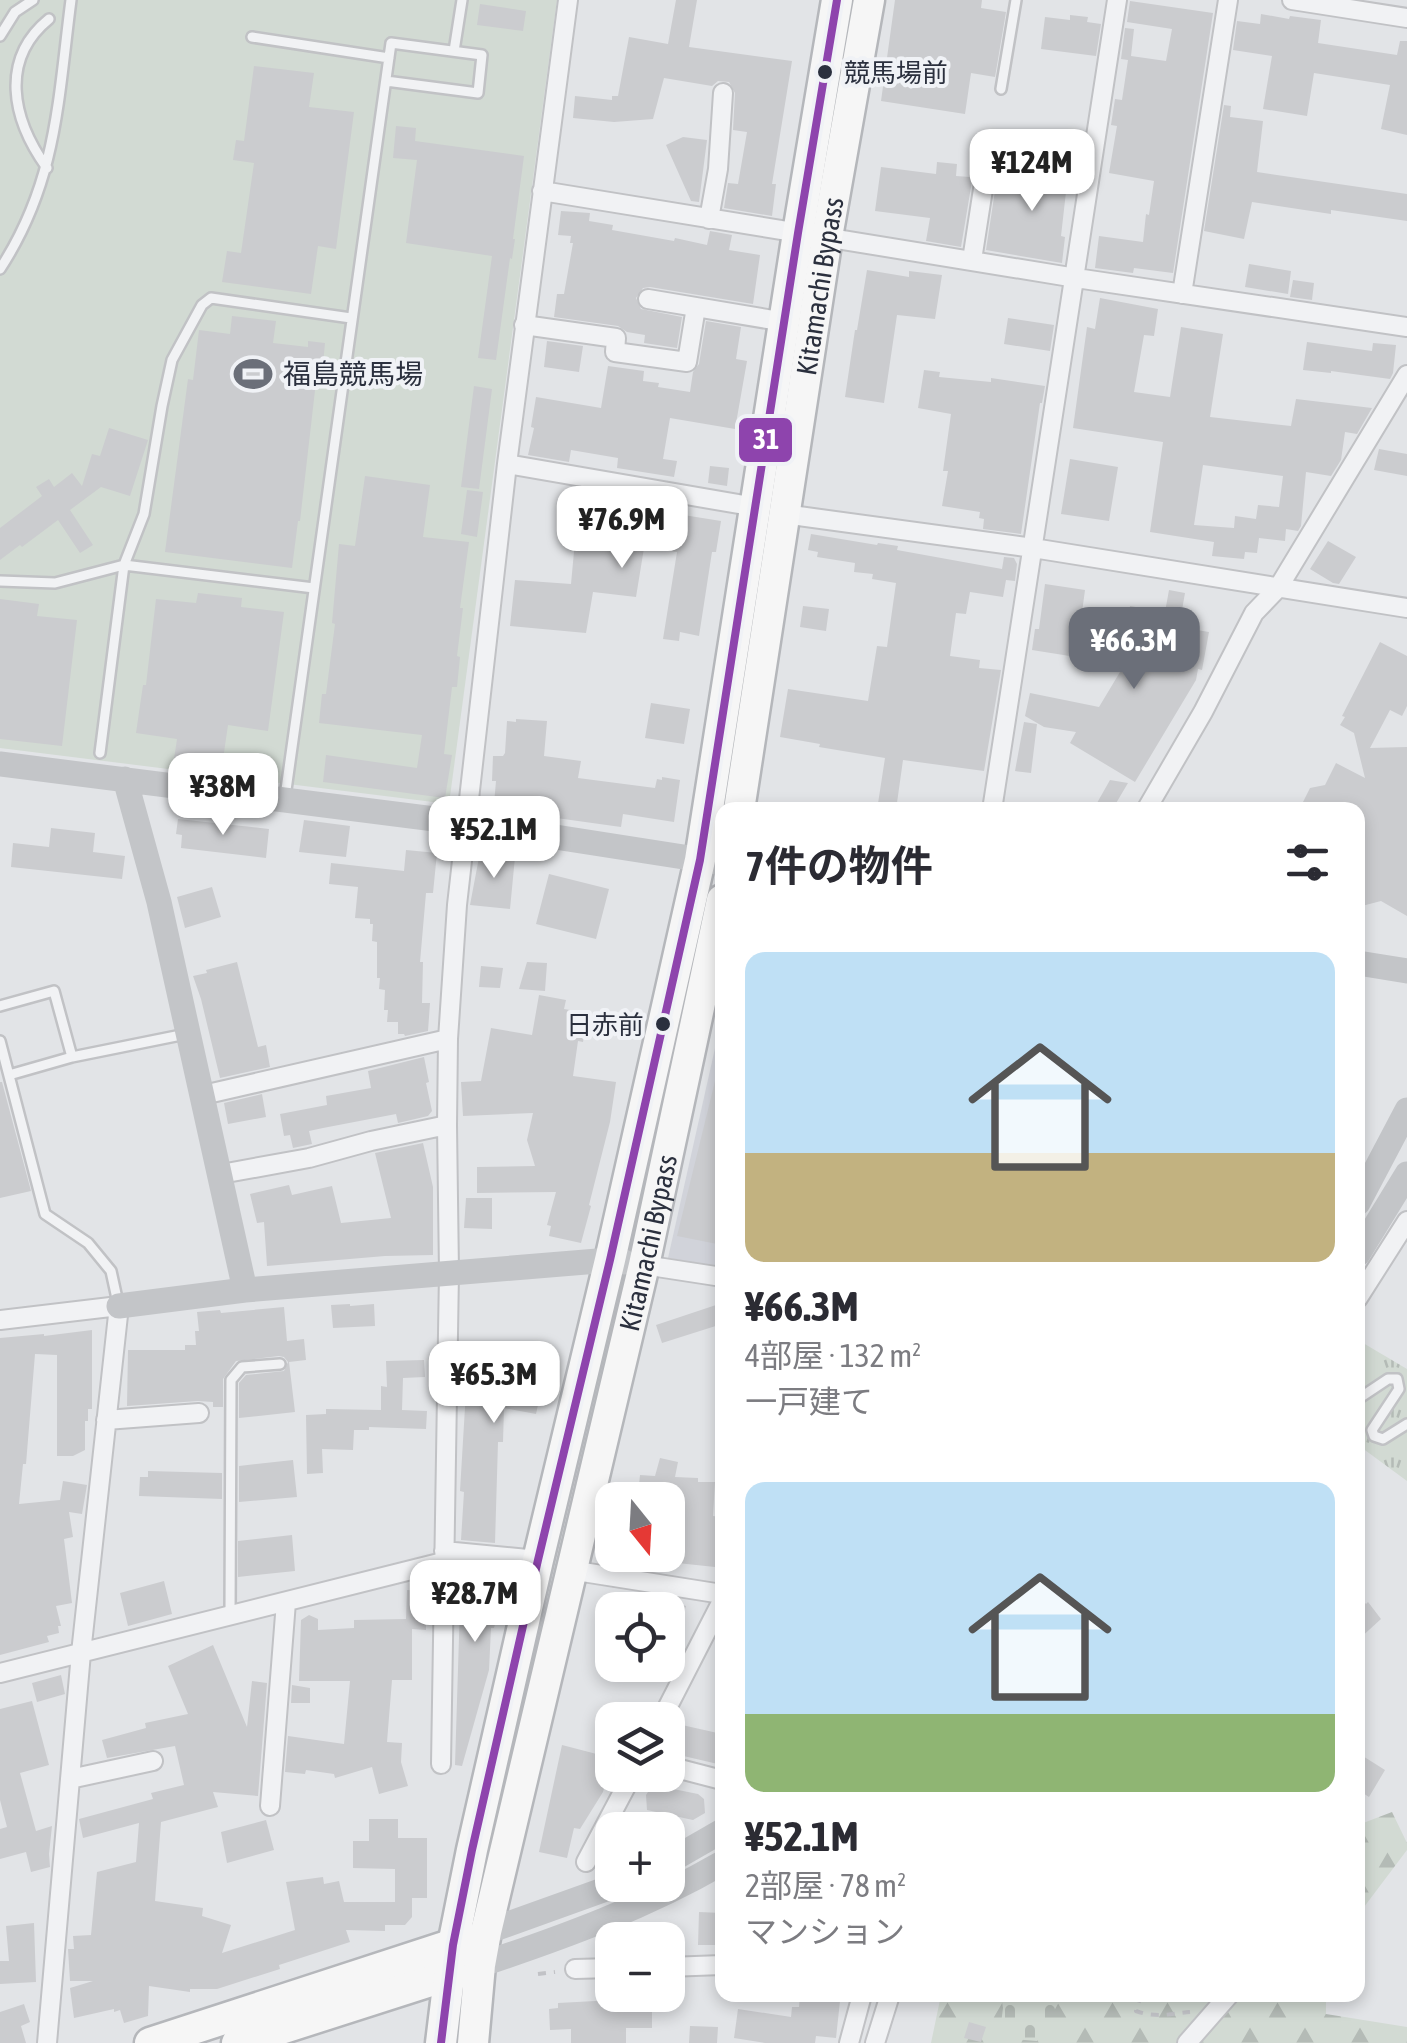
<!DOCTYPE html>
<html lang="ja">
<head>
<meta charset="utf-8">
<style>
	body { margin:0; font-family:"Asap Condensed","Noto Sans JP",sans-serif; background:#f7f7f7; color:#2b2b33; height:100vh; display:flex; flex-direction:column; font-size:38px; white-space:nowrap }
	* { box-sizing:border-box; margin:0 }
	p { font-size:32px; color:#7c7c81 }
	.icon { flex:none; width:55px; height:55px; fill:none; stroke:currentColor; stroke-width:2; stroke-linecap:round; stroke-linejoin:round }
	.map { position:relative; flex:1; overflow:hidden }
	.details { position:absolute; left:715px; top:802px; width:650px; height:1200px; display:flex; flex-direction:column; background:#fff; border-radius:20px; box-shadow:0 5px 15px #0003 }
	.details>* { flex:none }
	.needle { width:65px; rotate:162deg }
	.buttons { position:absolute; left:595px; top:1482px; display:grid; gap:20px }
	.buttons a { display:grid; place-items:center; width:90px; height:90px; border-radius:20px; background:#fff; box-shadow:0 5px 15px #0003; font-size:50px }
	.price { position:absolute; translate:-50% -85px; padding:0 22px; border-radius:20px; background:#fff; color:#222; font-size:32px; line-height:65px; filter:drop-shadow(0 2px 5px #0008) }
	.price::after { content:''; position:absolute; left:50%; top:60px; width:30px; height:22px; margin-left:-15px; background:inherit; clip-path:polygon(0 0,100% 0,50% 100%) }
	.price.current { background:#6b6f79; color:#fff }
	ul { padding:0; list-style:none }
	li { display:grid; align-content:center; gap:20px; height:530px; padding:0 30px }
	li span { display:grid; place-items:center; height:310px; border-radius:20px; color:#555 }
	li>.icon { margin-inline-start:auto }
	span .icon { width:180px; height:180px; fill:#fffc; stroke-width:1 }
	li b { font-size:42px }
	h2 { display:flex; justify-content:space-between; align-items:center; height:120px; padding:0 30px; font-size:42px }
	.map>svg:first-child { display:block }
	.built { fill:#d1d3da }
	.grass { fill:url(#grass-tufts) }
	.forest { fill:url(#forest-firs) }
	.cemetery { fill:url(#cemetery-stones) }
	.pitch { fill:#d2dad3 }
	.building { fill:#cbcccf; fill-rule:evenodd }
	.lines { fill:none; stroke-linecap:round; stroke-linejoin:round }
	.lane-casing { stroke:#c1c2c5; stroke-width:14 }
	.street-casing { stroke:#c1c2c5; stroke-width:22 }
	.highway-casing { stroke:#b5b7bb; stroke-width:35 }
	.path { stroke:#c1c2c6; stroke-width:4; stroke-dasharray:8 8; stroke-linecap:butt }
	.lane { stroke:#f1f2f4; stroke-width:9 }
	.street { stroke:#f1f2f4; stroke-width:18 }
	.secondary { stroke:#c3c5c8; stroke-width:25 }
	.highway { stroke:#f6f6f6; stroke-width:30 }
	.bus-1-casing { stroke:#f0f2f6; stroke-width:15 }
	.bus-1 { stroke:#8e44ad; stroke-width:8 }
	.bus-dot { fill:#2b303e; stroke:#f0f2f6; stroke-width:4 }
	.labels { text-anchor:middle; stroke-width:8; stroke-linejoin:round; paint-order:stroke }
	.bus-label { font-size:26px; fill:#2b303e; stroke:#f0f2f6; text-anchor:start }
	.street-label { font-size:28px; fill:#2b303e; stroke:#f0f2f6 }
	.poi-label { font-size:28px; fill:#2b303e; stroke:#f0f2f6; text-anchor:start }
	.line-badge { stroke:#f0f2f6; stroke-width:4 }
	.badge-label { font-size:28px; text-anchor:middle; font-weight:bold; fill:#fff }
</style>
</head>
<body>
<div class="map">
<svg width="1407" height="2043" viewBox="0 0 1407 2043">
	<defs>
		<pattern id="grass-tufts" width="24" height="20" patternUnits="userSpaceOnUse" patternTransform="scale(2.5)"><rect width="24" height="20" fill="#d2dad3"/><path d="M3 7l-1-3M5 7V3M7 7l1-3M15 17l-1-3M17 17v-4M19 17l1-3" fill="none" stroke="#b4bbb6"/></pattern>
		<pattern id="forest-firs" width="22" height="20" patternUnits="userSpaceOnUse" patternTransform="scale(2.5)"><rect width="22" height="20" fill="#d2dad3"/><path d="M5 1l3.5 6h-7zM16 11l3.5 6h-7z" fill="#b4bbb6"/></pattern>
		<pattern id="cemetery-stones" width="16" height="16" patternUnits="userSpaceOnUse" patternTransform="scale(2.5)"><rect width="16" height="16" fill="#d2dad3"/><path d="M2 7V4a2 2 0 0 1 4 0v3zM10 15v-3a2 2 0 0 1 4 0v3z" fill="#b4bbb6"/></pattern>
	</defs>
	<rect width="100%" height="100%" fill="#e2e4e7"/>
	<path class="built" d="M722 1017V1267L668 1258Z"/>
	<path class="grass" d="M1358 1340 1407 1369V1481L1358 1445Z"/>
	<path class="forest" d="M1392 1812 1407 1843V1850L1358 1915V1825Z
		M941 1995H1326V2014L1407 2027V2043H931Z"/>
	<path class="cemetery" d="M1001 1995H1063L1037 2041 1013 2039 1000 2032 1003 2008Z"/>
	<path class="pitch" d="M0 0H557L449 804 0 748Z"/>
	<path class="building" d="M676 0H697L689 47 792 61 772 184H776L772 216 724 208 728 183 738 184 747 132 733 130 735 93 729 82 718 81 712 86 664 78 653 119 614 122 573 118 575 96 612 100V96H618L629 37 668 44Z
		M895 0H982L981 8 1006 12 995 77 971 73 965 114 881 101Z
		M1130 1 1213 13 1173 273 1134 268 1133 273 1095 268 1099 236 1143 242 1146 214 1149 215 1154 181 1109 173 1117 126 1111 125 1115 99 1122 100 1128 60 1121 59 1125 28 1134 29 1131 56 1166 61 1172 29 1127 22Z
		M480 4 526 11 523 31 477 25Z
		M1261 14 1289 19 1290 16 1321 20 1318 43 1397 55 1400 41H1407V135L1381 129 1390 85 1314 73 1307 116 1263 109 1272 56 1233 50 1237 21 1260 24Z
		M1070 15 1088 17 1087 22 1101 24 1096 56 1041 49 1045 17 1070 20Z
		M254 66 314 73 309 107 354 112 336 249 318 246 311 294 222 282 227 251 241 253 254 163 233 160 236 140 244 141Z
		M1224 105 1231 106 1230 117 1263 121 1257 172 1407 194V221L1331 210V214L1252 202 1244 239 1204 231Z
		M396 126 416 128 415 141 524 156 513 239H515L512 259 510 258 496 360 478 358 492 256 406 243 417 160 393 158Z
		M683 137 707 140 699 202 691 201 666 145Z
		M1036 157 1075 163 1072 184 1067 183 1061 236 1065 237 1062 263 986 250 996 184 1032 187Z
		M937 162 957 164 956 176 970 177 972 181 961 247 926 241 930 218 875 211 881 167 936 174Z
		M561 211 590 213 589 221 613 225 612 230 674 241 675 238 707 245 710 231 732 235 729 250 760 255 753 304 650 287 643 288 636 298 641 309 682 317 677 348 644 343 645 335 627 332 618 326 554 317 557 294H564L573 243H570L571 236 558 235Z
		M1249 264 1291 271 1288 294 1245 287Z
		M867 270 909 277V271L942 275 935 319 897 315 884 403 845 397 855 330H857Z
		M1293 280 1314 283 1312 300 1290 297Z
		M1100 298 1158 309 1154 336 1144 335 1134 392 1170 397 1181 327 1223 334 1210 417 1291 426 1296 399 1372 408 1357 434 1345 432 1341 460 1331 476 1306 472 1301 526 1298 531 1286 529 1285 541 1259 538 1257 553 1245 552 1244 559 1212 556 1214 542 1150 532 1163 442 1073 428 1087 327 1095 329ZM1203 465 1283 476 1279 507 1258 505 1256 519 1235 516 1234 528 1194 525Z
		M232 316 276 321 273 343 308 347V341L325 343 322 374 317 373 300 521H298L292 568 165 552 188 379 193 380 199 330 230 334Z
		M1008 318 1054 325 1050 351 1004 344Z
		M706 321 741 327 736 359 747 361 735 429 670 418 663 459 677 461 674 477 617 468 618 458 571 450 569 462 528 455 534 428 531 427 536 397 601 408 608 366 644 371 643 381 659 383 658 387 690 392 693 372 699 364Z
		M547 341 583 346 579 372 544 367Z
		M1307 342 1372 351 1373 343 1396 345 1393 373 1390 379 1331 371V373L1303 370Z
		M924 370 940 372 939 377 991 382V378L1045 386 1042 403H1040L1021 534 983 529 984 519 979 518 980 512 942 506 948 471H943L951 414 918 408Z
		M474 386 492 389 479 489 461 487Z
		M109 428 148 440 130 496 101 487 70 510 93 545 80 553 58 520 22 547 20 545 0 560V528L42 496 36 487 49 479 54 487 72 473 82 486 92 454 100 456Z
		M1379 449 1407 454V476L1374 470Z
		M1070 459 1118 467 1109 521 1061 514Z
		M710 466 729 468 727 486 708 483Z
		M365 476 430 485 423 537 469 542 460 608H463L457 656 460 657 457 687H452L444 754 452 755 445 798 323 782 326 755 417 768 422 735 319 723 322 694H326L335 624 332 623 339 544 355 546Z
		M467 490 483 492 477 537 461 534Z
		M575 498 597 502 596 511 669 525 671 513 721 521 716 552H712L699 636 680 632 679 641 663 639 677 552 644 548 636 597 593 592 586 633 510 626 515 580 571 584 576 530 573 529Z
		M811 534 877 545 878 543 898 546 897 550 1002 569 1004 557 1014 558 1017 564 1015 581 1006 580 1003 597 970 592 966 614 956 613 950 656 980 660 979 668 1001 670 984 771 903 760 896 810H877L885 758 819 747 820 744 780 737 788 689 868 701 877 646 887 647 896 583 872 579 873 574 854 572 855 563 817 557 818 552 808 550Z
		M1328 541 1356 557 1339 584 1333 583 1310 569Z
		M1045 584 1085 590 1076 657 1032 650 1035 629H1039Z
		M1169 590 1185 593 1179 627 1209 632 1202 670 1198 669 1196 680 1135 782 1070 743 1076 732 1044 727 1025 716 1030 693 1099 707 1129 657 1121 655 1130 606 1165 612Z
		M198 593 242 598 241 607 284 612 268 731 228 725 221 773 173 766 177 739 136 733 143 685H146L156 599 196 603Z
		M0 599 39 604 37 616 77 620 62 746 0 739Z
		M803 606 829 609 826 631 800 627Z
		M1380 642 1407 656V706L1402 716 1390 710 1370 748 1407 747V916L1381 901 1358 907V810H1299L1310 788 1325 785 1336 763 1365 778 1354 733 1340 725 1345 717 1342 716Z
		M651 703 690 709 684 744 645 738Z
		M516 719 547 721 544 756 581 761 578 778 655 788 657 779 662 780V777L680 780 674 822 623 814 621 827 499 810 500 805 494 804 496 781H492L493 756H503L505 753 507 721 516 722Z
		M1024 722 1037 724 1031 773 1015 771Z
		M1110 780 1128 783 1112 810H1093Z
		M178 819 269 829 266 858 181 848 182 835 176 834Z
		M304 820 350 826 346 857 299 852Z
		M51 828 95 833 93 852 125 856 122 879 11 867 13 843 49 847Z
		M406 850 437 853 433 893H426L420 962H423L422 1003H430L428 1031 405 1036 404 1034H398V1022H387L388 1010H384L385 990 379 989 380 978H377V942L372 941 373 924H370V919L355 918 358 887 329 884 331 863 404 871Z
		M480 852 515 857 510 909 470 905Z
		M549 874 609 889 596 939 536 924Z
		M212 887 221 917 185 928 177 897Z
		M237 962 258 1047 266 1045 270 1067 220 1078 201 999 193 976 207 973 206 970Z
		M527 962 547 963 545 991 519 989Z
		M481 966 503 968 500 988 479 987Z
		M539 995 566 1000 564 1009 588 1013 583 1042 578 1041 573 1076 616 1082 610 1122 589 1205 591 1206 581 1243 549 1236 551 1226 547 1225 556 1192 477 1193V1167L535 1166 527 1140 533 1113 463 1116 461 1082 481 1081 491 1028 532 1035Z
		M424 1057 429 1082 426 1083 432 1111 428 1116 398 1123 396 1114 323 1128 309 1131 312 1144 293 1148 290 1135 284 1136 280 1114 327 1105 326 1096 371 1088 368 1071Z
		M716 1077 722 1078V1245L677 1236Z
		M0 1082H2L31 1191 0 1198Z
		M262 1094 266 1117 228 1124 224 1103Z
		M423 1143 433 1187V1255L385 1256 267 1266 264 1222 257 1223 250 1194 289 1185 292 1195 332 1186 341 1223 391 1218 375 1153Z
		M466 1198H492V1229L464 1228Z
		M722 1303V1324L662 1343 656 1325Z
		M350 1304V1306L374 1304 375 1326 333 1328 331 1305Z
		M284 1307 287 1341 304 1339 306 1360 289 1362 295 1412 239 1418V1383L246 1375 284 1371 288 1362 284 1357 279 1356 236 1361 223 1379V1407H213V1402L198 1401 127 1406 128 1350H185V1345H196L195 1331H199L197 1312 220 1310 221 1313Z
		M92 1330V1409H88V1421H85V1450L73 1456H57V1355L35 1354 26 1464H23L19 1504 60 1500 63 1481 87 1485 82 1514 69 1512 73 1537 64 1539 72 1603 56 1606 61 1626H58L59 1633 47 1636 49 1642 0 1655V1338L44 1334V1336Z
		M479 1342 526 1346 550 1351 536 1414 504 1408 503 1442H498L495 1543 461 1540 464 1492 460 1491 467 1374 477 1375Z
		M424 1360 425 1377 403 1378 402 1410 427 1411 426 1429 369 1427V1430H354L353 1450 322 1449 323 1473 307 1474 306 1415 326 1414V1409L381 1410V1386L387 1387 386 1361Z
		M660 1458 678 1462 675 1477 698 1478V1482H715L713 1516 722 1517V1555L720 1566 715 1565V1567L668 1562V1522L676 1523 677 1492 639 1485 640 1475 655 1476Z
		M293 1460 297 1497 239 1502V1466Z
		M148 1471 222 1473V1499L139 1496 140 1477H148Z
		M292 1535 295 1571 238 1577V1541Z
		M460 1565 493 1568V1571L508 1573 494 1628H491L489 1670 462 1766 455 1765 460 1605 464 1574 459 1573Z
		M164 1581 172 1614 128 1626 120 1593Z
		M407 1590 426 1591V1630L412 1629V1680H392L387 1742 402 1743 401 1762 408 1786 379 1794 372 1767 335 1778 334 1774 306 1770 305 1774 285 1772 288 1736 344 1744 350 1681H299L301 1620 309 1615 318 1619V1630L354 1628V1620L406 1619Z
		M1358 1595 1366 1604 1368 1602 1381 1619 1358 1640Z
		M668 1601 686 1606 671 1655H668Z
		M213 1645 247 1727 252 1681 267 1683 258 1796 213 1792 218 1807 161 1822 155 1901 203 1908 202 1916 231 1925 222 1953 295 1930 286 1882 323 1877 324 1884 339 1881 344 1902H395V1869L353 1868V1841H369V1819H398V1838H427V1898H412V1917L405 1925H385V1931L346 1930 350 1942 279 1965 280 1969 217 1989H190V1992L149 1986 148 2016 124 2023 120 2010 114 2012V2009L74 2018 70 1988 93 1981H70L68 1949H74L73 1936 91 1935 97 1872 136 1862 139 1823 83 1838 79 1819 153 1799 151 1793 184 1785 175 1746 107 1758 102 1740 146 1728 145 1723 188 1714 168 1666Z
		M61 1675 65 1694 37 1702 32 1683Z
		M292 1685 310 1688V1703H291Z
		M32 1701 49 1765 20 1773 36 1831 52 1826 49 1854 50 1867 31 1872 26 1852 0 1859V1829L7 1827 0 1800V1709Z
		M682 1725 722 1734V1765L675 1754 671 1745Z
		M562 1745 612 1758 603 1792 580 1829 574 1828 567 1858 539 1852Z
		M1358 1753 1385 1770 1369 1797 1358 1790Z
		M658 1786 698 1794 704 1799 705 1813 693 1820 647 1810 646 1795 650 1789Z
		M266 1820 274 1850 227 1863 221 1832Z
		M699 1912 722 1913V1945H698Z
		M34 1923 36 1982 0 1984V1961H9L6 1926Z
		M614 1995H652V2028H626V2043H571V2029L550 2030 549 2009 558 2008V2003L614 2000Z
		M800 1995H817V1998L840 2001 836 2038 816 2036 815 2043H765L734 2038 738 2009 791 2017 792 2007H799Z
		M24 2004 30 2022 21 2026 26 2043H0V2012Z
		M969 2022 986 2027 981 2042 964 2038Z
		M690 2026 718 2027 717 2043H689Z"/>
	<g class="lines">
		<g class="lane-casing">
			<path id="lane" d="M0 36 15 12 33 0
				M252 37 389 58
				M454 51 462 0
				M1001 89 1016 0
				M47 168C11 118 0 59 49 19
				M0 269C57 182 58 100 71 0
				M0 581 55 583 124 565 314 588
				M100 753 124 565 144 514 162 406 172 360 202 305 211 298 351 318
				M285 797 391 43 482 55 478 93 386 81
				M0 1006 54 991 72 1057
				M0 1041 45 1214 88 1243 111 1271 118 1303
				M9 1075 72 1057 186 1034
				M1358 1399 1388 1379H1397L1399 1389 1372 1430 1374 1436 1383 1439 1407 1424
				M230 1616 231 1380 242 1367 280 1364"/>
		</g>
		<g class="street-casing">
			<path id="street" d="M1292 0 1407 18
				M542 191 1076 278 1407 327
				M709 219 718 169 723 93
				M972 260 988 157
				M1182 294 1228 0
				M648 299 785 322
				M524 325 616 338 615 352 687 362 696 307
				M507 464 756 507
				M784 514 1033 548 1407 608
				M992 810 1117 0
				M1146 810 1203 712 1254 613 1278 588 1407 375
				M203 1095 448 1039
				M221 1174 309 1158 371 1141 447 1125
				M644 1265 722 1277
				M1358 1298 1407 1221
				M0 1320 119 1306 81 1653 47 2043
				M106 1420 199 1413
				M444 1551 538 1560
				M570 1570 722 1594
				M0 1673 443 1562
				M661 1720 722 1601
				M441 1764 449 1272 447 1125 448 1039 457 905 507 464 568 0
				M668 1766 722 1780
				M70 1779 153 1761
				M270 1806 286 1602
				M586 1862 632 1775
				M668 1967 722 1965
				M575 1969 612 1968
				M849 2043 862 1995
				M875 2043 890 1995
				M1187 2043 1229 1995"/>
		</g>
		<g class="highway-casing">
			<g id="highway">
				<path id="s1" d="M739 810 827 237 869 0"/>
				<path d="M150 2043 469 1939"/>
				<path d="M237 2043 468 1969"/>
				<path d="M441 2043 453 1945 472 1850 538 1560 610 1260 700 860 798 233 837 0"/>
				<path id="s2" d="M473 2043 480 1965 486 1932 644 1265 722 900"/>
			</g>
		</g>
		<path class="path" d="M538 1974 555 1972
			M956 1995 972 2000
			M1141 1995 1136 2011C1155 2018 1170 2014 1190 2012"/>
		<use href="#lane" class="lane"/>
		<use href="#street" class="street"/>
		<path class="secondary" d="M0 764 466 823 722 863
			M125 779 159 902 245 1290
			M1358 963 1407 971
			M1358 1203 1407 1110
			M1358 1254 1407 1174
			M119 1306 245 1290 610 1260 624 1262
			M668 1862 722 1831
			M486 1932 617 1885
			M480 1965C564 1937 646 1907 722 1863"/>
		<use href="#highway" class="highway"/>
		<g class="bus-1-casing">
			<path id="bus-1" d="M441 2043 453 1945 472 1850 538 1560 610 1260 700 860 798 233 837 0"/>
		</g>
		<use href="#bus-1" class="bus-1"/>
	</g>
	<defs>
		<g id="stadium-bare" transform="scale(3)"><path d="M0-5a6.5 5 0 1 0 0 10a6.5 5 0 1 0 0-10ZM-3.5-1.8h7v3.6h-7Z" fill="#6b6f79" stroke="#f0f2f6" stroke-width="2.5" paint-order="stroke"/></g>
	</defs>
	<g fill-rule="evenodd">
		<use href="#stadium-bare" x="253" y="374"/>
	</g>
	<g class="bus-dot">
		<circle cx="825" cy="72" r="9"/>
		<circle cx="663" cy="1024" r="9"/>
	</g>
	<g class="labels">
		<g class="bus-label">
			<text x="844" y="82">競馬場前</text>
			<text x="644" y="1034" text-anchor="end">日赤前</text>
		</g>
		<g class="street-label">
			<text dy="10" stroke="none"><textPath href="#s1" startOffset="530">Kitamachi Bypass</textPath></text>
			<text dy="10" stroke="none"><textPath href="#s2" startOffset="820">Kitamachi Bypass</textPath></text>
		</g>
		<g class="poi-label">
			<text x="283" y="384">福島競馬場</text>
		</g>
	</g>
	<rect class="line-badge" x="737" y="416" width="57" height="48" rx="10" fill="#8e44ad"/>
	<g class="badge-label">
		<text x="766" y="449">31</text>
	</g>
</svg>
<div class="buttons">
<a><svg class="needle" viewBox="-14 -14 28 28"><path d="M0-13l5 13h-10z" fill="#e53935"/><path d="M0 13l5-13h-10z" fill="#7c7c81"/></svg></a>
<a><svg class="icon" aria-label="locate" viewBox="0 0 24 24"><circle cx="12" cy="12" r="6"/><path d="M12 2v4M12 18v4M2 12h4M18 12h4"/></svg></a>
<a><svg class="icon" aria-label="layers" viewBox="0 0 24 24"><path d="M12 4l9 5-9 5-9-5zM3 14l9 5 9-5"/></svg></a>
<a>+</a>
<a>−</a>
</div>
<b class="price" style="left:1032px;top:214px">¥124M</b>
<b class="price" style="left:622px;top:571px">¥76.9M</b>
<b class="price current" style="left:1134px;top:692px">¥66.3M</b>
<b class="price" style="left:223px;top:838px">¥38M</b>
<b class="price" style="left:494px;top:881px">¥52.1M</b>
<b class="price" style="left:494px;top:1426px">¥65.3M</b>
<b class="price" style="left:475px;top:1645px">¥28.7M</b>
<section class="details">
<h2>7件の物件<svg class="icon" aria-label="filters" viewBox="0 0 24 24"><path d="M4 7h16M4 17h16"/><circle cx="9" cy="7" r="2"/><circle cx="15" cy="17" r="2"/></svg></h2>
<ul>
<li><span style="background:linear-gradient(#bfe0f5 65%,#c2b280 0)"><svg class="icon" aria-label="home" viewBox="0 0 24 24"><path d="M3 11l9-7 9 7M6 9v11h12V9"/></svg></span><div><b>¥66.3M</b><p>4部屋 · 132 m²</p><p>一戸建て</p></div></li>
<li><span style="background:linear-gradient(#bfe0f5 75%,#8fb573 0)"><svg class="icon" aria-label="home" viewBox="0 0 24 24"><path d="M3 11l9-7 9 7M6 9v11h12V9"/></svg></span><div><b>¥52.1M</b><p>2部屋 · 78 m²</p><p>マンション</p></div></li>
</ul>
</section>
</div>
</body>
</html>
